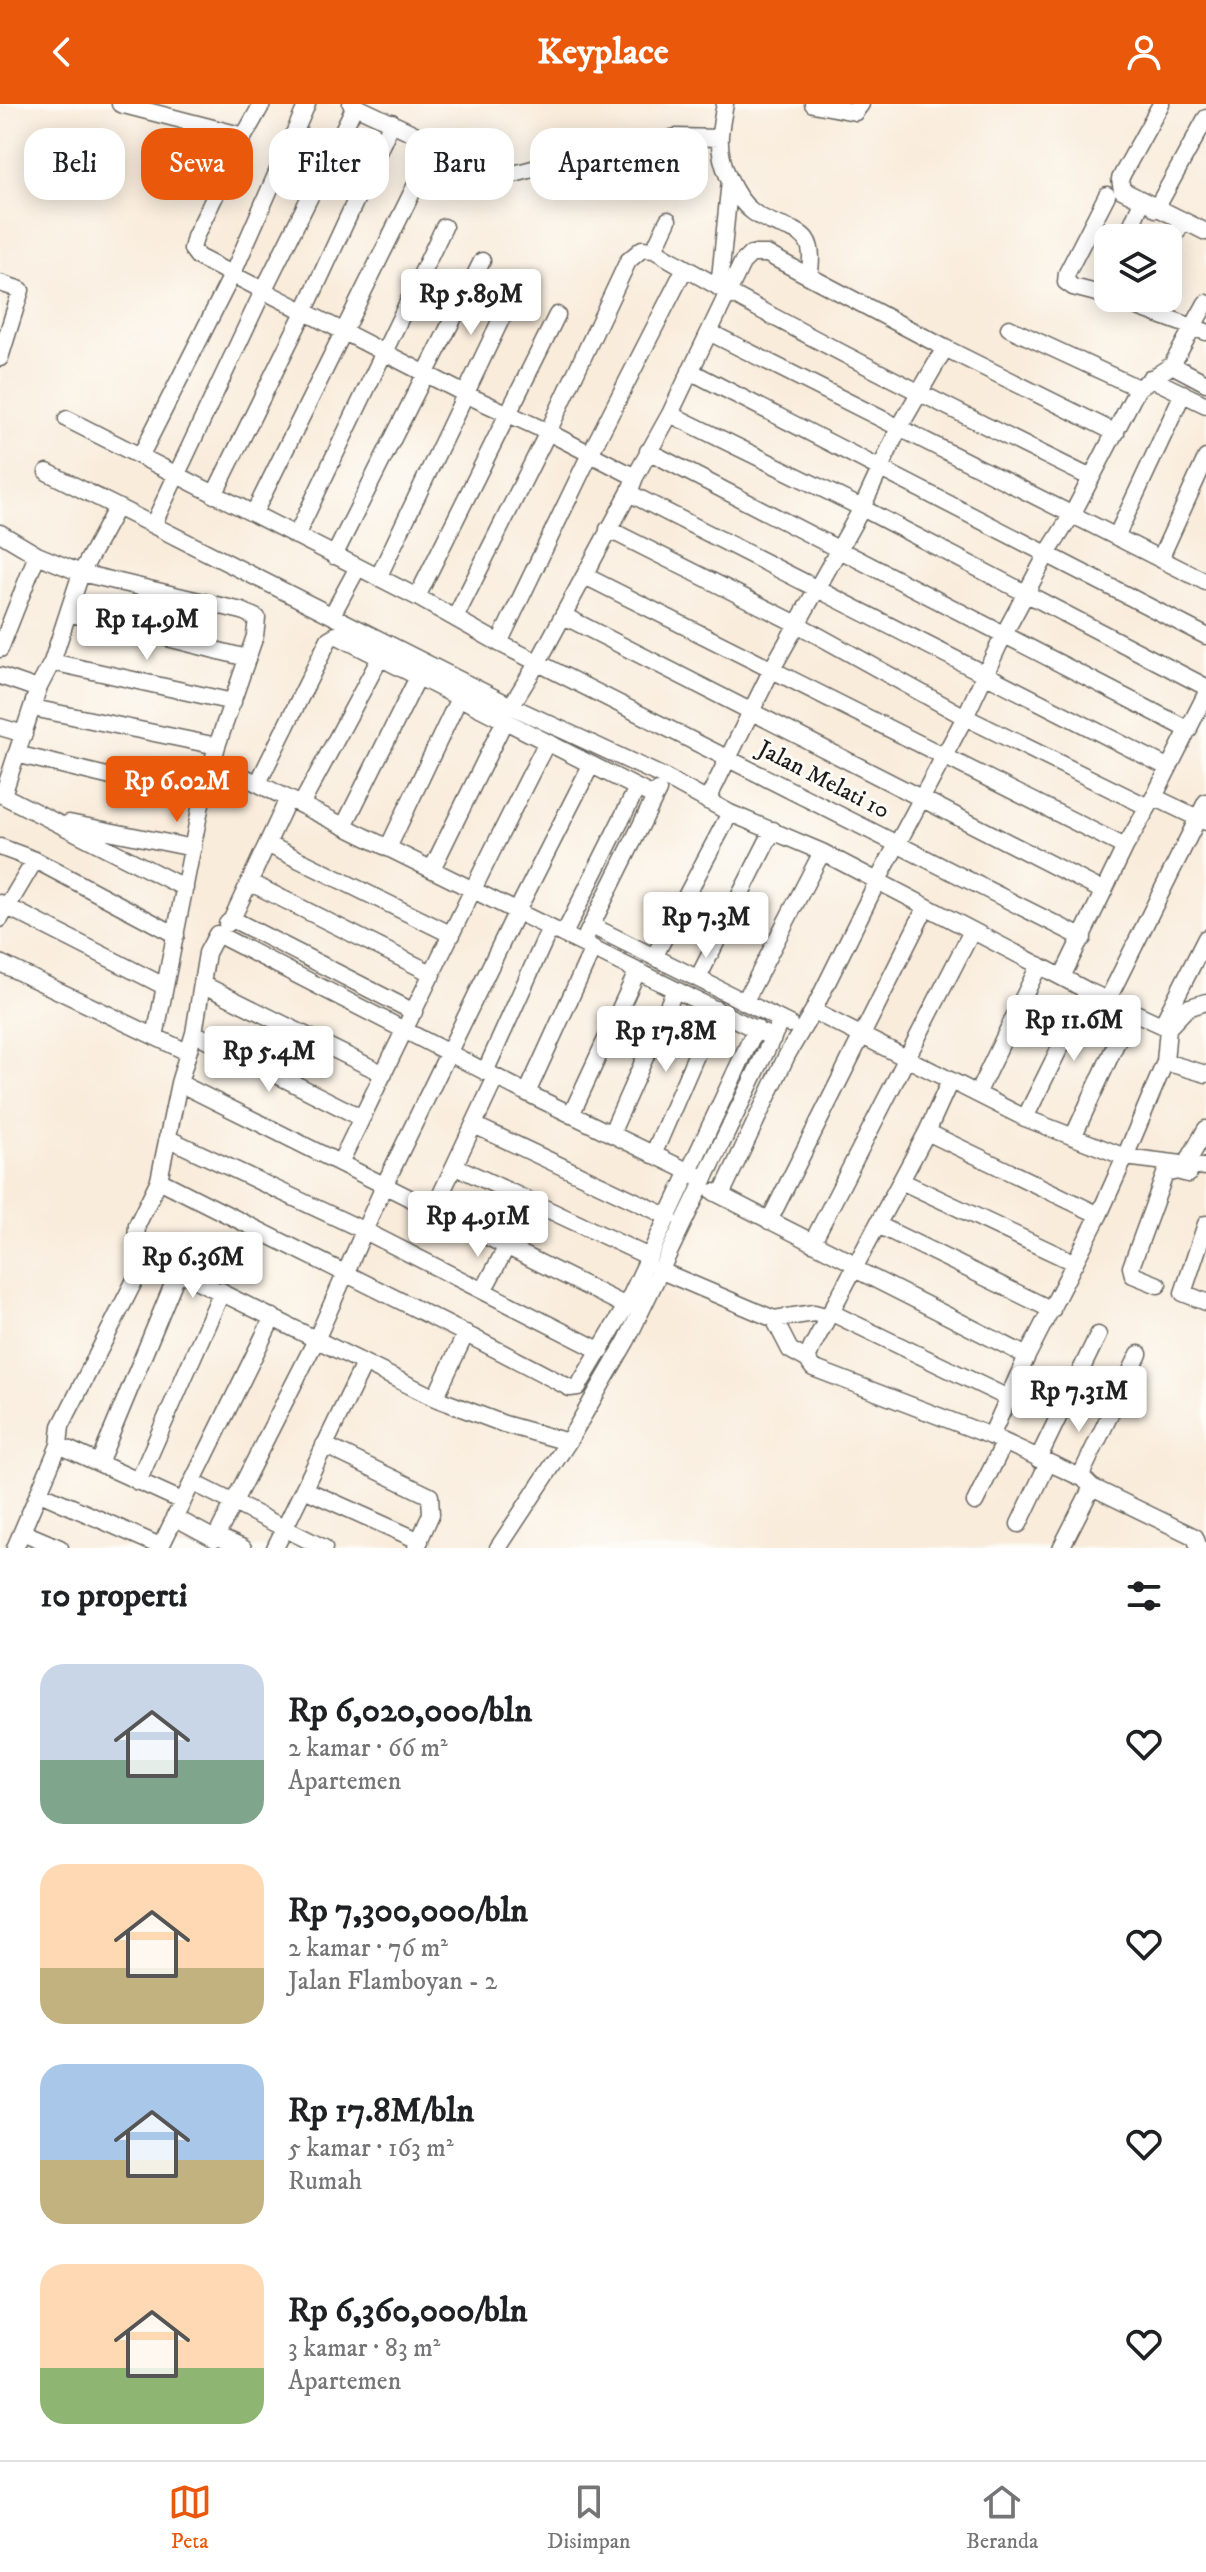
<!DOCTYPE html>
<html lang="id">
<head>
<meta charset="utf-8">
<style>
	body { margin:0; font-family:"IM FELL DW Pica",serif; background:#f6f6f6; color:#202124; height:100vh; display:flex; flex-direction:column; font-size:30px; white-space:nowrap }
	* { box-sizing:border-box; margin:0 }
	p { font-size:26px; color:#757577 }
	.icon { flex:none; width:44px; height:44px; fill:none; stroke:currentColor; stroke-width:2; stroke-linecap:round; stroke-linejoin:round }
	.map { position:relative; height:1444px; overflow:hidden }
	.side { display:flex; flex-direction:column; background:#fff; flex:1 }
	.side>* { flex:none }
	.top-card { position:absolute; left:24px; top:24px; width:800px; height:72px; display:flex; gap:16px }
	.fabs { position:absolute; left:1094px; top:120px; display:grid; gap:16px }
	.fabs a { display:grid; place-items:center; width:88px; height:88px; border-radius:16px; background:#fff; box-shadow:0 4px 20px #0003; font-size:40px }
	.price { position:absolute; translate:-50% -68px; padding:0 18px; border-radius:8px; background:#fff; color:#222; font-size:26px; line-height:52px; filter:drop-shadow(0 2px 4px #0008) }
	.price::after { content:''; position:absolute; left:50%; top:48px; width:24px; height:18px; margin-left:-12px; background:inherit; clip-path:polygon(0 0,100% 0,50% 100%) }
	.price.active { background:#ea580c; color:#fff }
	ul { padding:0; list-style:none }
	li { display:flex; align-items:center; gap:24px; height:200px; padding:0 40px }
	li span { display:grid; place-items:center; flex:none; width:224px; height:160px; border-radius:24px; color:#555 }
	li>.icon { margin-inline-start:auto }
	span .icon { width:96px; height:96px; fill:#fffc; stroke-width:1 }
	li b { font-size:34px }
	h2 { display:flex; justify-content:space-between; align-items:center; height:96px; padding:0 40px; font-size:34px }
	.tag { padding:0 28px; border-radius:24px; background:#fff; box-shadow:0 4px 20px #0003; font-size:28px; line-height:72px }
	.tag.active { background:#ea580c; color:#fff }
	header { display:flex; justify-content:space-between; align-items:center; height:104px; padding:0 40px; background:#ea580c; color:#fff; font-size:36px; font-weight:700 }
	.tab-bar { display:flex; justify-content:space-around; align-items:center; height:112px; border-top:2px solid #e0e0e0; background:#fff; font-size:22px; color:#757577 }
	.tab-bar a { display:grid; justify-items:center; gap:4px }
	.tab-bar .active { color:#ea580c }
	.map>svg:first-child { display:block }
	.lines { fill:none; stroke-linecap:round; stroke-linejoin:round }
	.minor-casing { stroke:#69655f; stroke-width:19 }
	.minor { stroke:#fff; stroke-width:16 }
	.labels { text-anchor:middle; stroke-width:6; stroke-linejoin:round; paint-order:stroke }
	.street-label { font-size:24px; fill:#1c1c1c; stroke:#fdfcf7 }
</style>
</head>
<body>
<header><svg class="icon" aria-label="back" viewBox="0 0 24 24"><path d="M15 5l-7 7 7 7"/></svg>Keyplace<svg class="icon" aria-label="person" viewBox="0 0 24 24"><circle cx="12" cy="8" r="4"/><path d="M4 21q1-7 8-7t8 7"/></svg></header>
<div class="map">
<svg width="1206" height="1444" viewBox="0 0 1206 1444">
	<rect width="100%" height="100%" fill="#fdfcf7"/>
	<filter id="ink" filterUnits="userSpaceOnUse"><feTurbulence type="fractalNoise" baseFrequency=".0125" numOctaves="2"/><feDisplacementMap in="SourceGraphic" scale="16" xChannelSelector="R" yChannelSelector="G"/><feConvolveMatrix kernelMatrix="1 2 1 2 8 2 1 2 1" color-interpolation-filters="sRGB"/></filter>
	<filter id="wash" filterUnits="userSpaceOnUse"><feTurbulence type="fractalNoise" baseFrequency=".006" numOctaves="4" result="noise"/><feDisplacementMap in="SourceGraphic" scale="32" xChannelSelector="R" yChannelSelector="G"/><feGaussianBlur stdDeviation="1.8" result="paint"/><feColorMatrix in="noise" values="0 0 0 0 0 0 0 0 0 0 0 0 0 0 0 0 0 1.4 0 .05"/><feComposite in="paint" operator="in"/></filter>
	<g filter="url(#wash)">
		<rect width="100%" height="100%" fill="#f9ecdb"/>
	</g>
	<g filter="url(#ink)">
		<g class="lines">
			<g class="minor-casing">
				<path id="minor" d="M120 0 244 32
					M262 0 244 32 195 133 192 145 198 153 467 291 548 328 635 373
					M351 0 436 40 464 62 482 71 494 72 510 71 548 61 581 47 631 45 676 33 720 34
					M725 0C723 10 721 20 720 31 718 56 733 93 753 108 785 132 820 116 809 172
					M813 0 855 8 861 0
					M1161 0 1123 69 1120 75 1122 86 1206 128
					M1107 91 1067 169 1066 178 1073 183 1108 192
					M1156 105 1206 14
					M1126 134 1142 97
					M654 146 668 116
					M1168 147 1182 117
					M0 179 21 186 0 254
					M719 184 730 76
					M1100 190 1108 173
					M1113 194 1206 228
					M1009 224 1138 284
					M709 228 1206 478
					M1172 261 1206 279
					M690 267 1206 532
					M1150 274 1206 301
					M670 310 862 404 1206 583
					M67 315 417 493 499 539 1083 834
					M648 347 1189 626
					M141 351 233 169 307 0
					M47 368 117 403
					M629 389 1167 663
					M214 391 305 206 392 18
					M254 409 436 40
					M153 421 264 185 355 2
					M608 425 797 520 965 613 1148 703
					M0 429 37 451 81 469 242 507 257 514 255 532 217 642 202 695 155 933
					M296 432 444 123
					M1116 433 1183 289
					M334 452 482 157
					M1160 455 1206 354
					M585 472 1125 743
					M378 474 512 192
					M417 493 557 211
					M68 509 247 554
					M332 511 358 463
					M564 512 1103 787
					M455 514 548 328 628 157 642 145 654 146C796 229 944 301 1091 374
					M499 539 590 350 685 164
					M0 545 37 451
					M52 558 233 598
					M0 572 38 585
					M511 602 538 558 629 389 635 373 670 310 742 159 751 150H767L945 244 1116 329
					M33 604 217 642
					M0 623 24 630
					M16 650 202 695
					M212 657 773 934
					M258 679 329 535 336 531 655 693
					M0 690 185 784
					M3 691 38 585 52 558 81 469 117 403 511 602 664 673 730 709 822 748 1088 887 1168 924 1187 904 1206 898
					M1154 693 1206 718
					M707 697 772 565 862 404 899 324 945 244
					M301 701 380 554
					M69 719 193 744
					M344 722 418 573
					M267 740 452 831
					M0 743 35 756 0 815
					M388 744 459 594
					M35 756 176 831
					M432 765 504 618
					M249 778 433 870
					M0 799 164 882
					M232 815 414 908
					M227 820 232 815 288 695
					M592 822 789 920
					M564 830 637 684
					M587 830 658 687
					M654 853 730 709
					M0 859 187 948
					M1062 873 1125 743 1154 693 1206 590
					M698 874 773 726
					M202 880 384 970
					M1108 895 1206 698
					M745 897 822 748
					M813 907 1025 1014 1125 1053 1206 1063
					M1162 921 1206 834
					M194 929 362 1014
					M1165 958 1206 970
					M485 968 550 824
					M950 977 927 1028 812 1243C808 1252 806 1256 813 1264L991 1332 1080 1373 1139 1250
					M179 979 626 1202
					M527 989 593 844
					M977 990 1039 861
					M571 1011 637 868
					M1025 1014 1088 887
					M474 1021 669 1113
					M927 1028 1099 1111
					M611 1030 675 886
					M1073 1033 1131 907
					M167 1034 365 1127 601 1247
					M653 1051 716 905
					M340 1059C408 919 475 778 546 640
					M1187 1059 1206 1025
					M455 1062 647 1152
					M159 1076C296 1146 435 1212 570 1284L578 1283 626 1202 756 924
					M901 1077 1075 1159
					M714 1088 857 1161
					M721 1091 787 951 813 907 877 778 965 613 1004 530 1047 450 1073 409 1138 284 1172 261 1206 199
					M434 1105 496 973
					M769 1117 926 803
					M1206 1120 1183 1189 1206 1198
					M878 1121 1052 1206
					M812 1139 972 827
					M855 1165 1027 1252
					M659 1166 774 1215 814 1209 829 1213
					M1158 1181 1133 1171 1131 1163 1165 1070 1177 1067 1188 1070
					M483 1187 507 1142
					M832 1209 1008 1294
					M774 1215 790 1246 808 1256
					M435 1294 466 1229
					M991 1332 1027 1252 1099 1111 1125 1053 1165 958 1168 924
					M568 1338 504 1320 435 1294 147 1152 136 1140 137 1121 159 1076 179 979 194 929 207 849 217 830 527 989 704 1075
					M59 1341 182 1397
					M324 1341 430 1392 431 1410 416 1444
					M1038 1355 1098 1231
					M99 1359 178 1168
					M138 1378 222 1187
					M192 1378 324 1444
					M1092 1383 1195 1433 1199 1444
					M304 1385 420 1437
					M40 1389 160 1442
					M975 1398 1004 1339
					M174 1413 215 1435 316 1236 384 1082 517 807 591 661
					M1019 1420 1048 1359
					M22 1428 60 1444
					M216 1432 243 1444
					M15 1444 59 1341 61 1322 147 1152
					M160 1444 273 1213
					M275 1444 364 1260
					M498 1444 568 1338 627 1236 781 916
					M1061 1444 1092 1383 1085 1376"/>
			</g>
			<use href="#minor" class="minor"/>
		</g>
	</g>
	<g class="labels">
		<g class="street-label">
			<text transform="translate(824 675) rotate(27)" y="8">Jalan Melati 10</text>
		</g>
	</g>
</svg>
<div class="fabs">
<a><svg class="icon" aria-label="layers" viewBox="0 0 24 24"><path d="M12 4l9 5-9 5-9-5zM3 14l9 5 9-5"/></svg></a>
</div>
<b class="price" style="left:471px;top:233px">Rp 5.89M</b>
<b class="price" style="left:147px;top:558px">Rp 14.9M</b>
<b class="price active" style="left:177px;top:720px">Rp 6.02M</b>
<b class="price" style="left:706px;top:856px">Rp 7.3M</b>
<b class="price" style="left:1074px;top:959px">Rp 11.6M</b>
<b class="price" style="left:666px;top:970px">Rp 17.8M</b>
<b class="price" style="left:269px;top:990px">Rp 5.4M</b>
<b class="price" style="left:478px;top:1155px">Rp 4.91M</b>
<b class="price" style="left:193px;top:1196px">Rp 6.36M</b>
<b class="price" style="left:1079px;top:1330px">Rp 7.31M</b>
<div class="top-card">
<a class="tag">Beli</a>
<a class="tag active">Sewa</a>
<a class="tag">Filter</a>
<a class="tag">Baru</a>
<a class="tag">Apartemen</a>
</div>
</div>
<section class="side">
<h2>10 properti<svg class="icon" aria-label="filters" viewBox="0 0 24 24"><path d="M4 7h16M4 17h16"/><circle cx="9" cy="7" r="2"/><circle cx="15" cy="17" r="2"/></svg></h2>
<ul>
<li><span style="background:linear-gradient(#c9d6e8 60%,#7fa58c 0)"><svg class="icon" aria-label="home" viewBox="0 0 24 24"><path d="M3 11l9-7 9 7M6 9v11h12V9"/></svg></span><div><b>Rp 6,020,000/bln</b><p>2 kamar · 66 m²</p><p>Apartemen</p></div><svg class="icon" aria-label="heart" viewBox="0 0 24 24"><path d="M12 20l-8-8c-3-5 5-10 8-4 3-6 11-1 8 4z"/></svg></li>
<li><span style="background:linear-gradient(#ffd9b3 65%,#c2b280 0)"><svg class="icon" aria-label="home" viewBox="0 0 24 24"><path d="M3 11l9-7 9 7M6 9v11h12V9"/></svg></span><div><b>Rp 7,300,000/bln</b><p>2 kamar · 76 m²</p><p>Jalan Flamboyan - 2</p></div><svg class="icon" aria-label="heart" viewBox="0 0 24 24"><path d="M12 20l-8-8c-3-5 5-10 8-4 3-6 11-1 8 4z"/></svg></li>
<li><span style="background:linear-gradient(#a9c7e8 60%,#c2b280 0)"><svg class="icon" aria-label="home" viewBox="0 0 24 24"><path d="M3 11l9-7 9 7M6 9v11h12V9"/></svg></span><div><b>Rp 17.8M/bln</b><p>5 kamar · 163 m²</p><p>Rumah</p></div><svg class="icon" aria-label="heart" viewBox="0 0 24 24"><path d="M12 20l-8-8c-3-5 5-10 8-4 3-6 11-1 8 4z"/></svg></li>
<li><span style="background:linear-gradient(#ffd9b3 65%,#8fb573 0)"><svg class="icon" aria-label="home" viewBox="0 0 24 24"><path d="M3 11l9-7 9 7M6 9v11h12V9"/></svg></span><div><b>Rp 6,360,000/bln</b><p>3 kamar · 83 m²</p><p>Apartemen</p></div><svg class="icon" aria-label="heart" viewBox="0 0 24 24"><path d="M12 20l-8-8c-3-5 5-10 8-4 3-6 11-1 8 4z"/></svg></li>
</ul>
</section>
<nav class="tab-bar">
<a class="active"><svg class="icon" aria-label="map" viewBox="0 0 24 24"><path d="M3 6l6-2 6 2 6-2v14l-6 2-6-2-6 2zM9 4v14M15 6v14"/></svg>Peta</a>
<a><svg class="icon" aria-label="saved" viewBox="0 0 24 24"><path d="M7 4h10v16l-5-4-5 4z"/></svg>Disimpan</a>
<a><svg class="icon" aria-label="home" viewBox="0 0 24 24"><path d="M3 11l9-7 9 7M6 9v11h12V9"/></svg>Beranda</a>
</nav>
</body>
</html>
